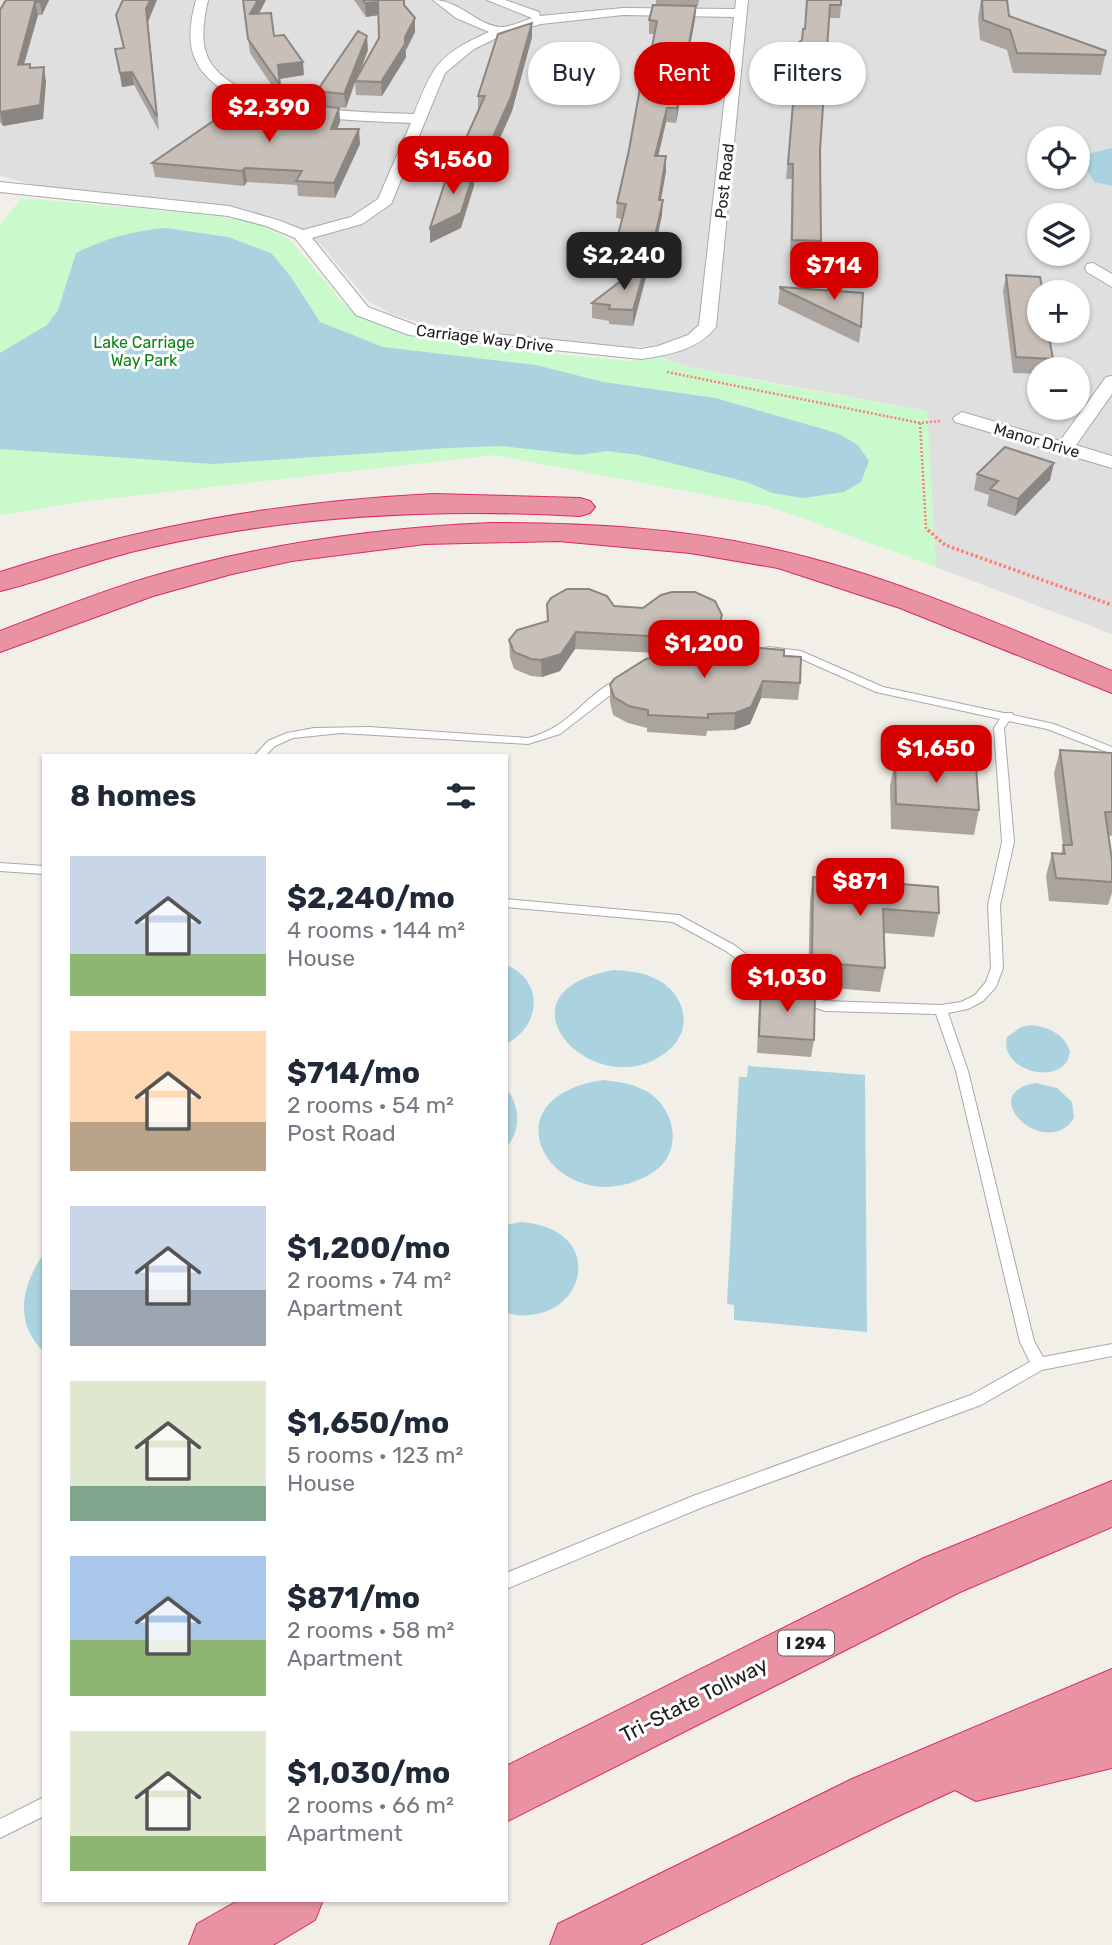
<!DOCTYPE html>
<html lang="en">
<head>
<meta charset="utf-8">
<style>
	body { margin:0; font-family:Rubik,sans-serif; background:#f6f6f7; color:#1f2937; height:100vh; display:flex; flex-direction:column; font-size:26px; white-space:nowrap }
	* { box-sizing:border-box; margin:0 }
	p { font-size:23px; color:#747a83 }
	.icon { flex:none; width:38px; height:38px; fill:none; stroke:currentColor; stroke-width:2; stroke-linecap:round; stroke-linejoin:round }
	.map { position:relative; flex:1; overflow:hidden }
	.side { position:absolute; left:42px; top:754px; width:466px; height:1148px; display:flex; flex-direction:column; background:#fff; border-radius:0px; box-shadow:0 2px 5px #0004 }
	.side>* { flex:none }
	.guide { position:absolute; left:528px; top:42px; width:478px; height:63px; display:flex; gap:14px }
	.tools { position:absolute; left:1027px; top:126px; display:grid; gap:14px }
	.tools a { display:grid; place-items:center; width:63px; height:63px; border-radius:50%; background:#fff; box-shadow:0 2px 5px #0004; font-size:35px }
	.price { position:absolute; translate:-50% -60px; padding:0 16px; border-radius:14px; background:#d40000; color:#fff; font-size:23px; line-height:46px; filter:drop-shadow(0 2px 4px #0008) }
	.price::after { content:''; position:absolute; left:50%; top:42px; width:21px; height:16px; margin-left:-10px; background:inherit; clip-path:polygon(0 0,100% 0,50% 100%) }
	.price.on { background:#222; color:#fff }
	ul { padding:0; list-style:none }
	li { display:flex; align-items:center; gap:21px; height:175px; padding:0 28px }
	li span { display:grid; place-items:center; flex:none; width:196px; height:140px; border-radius:0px; color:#555 }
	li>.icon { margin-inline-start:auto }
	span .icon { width:84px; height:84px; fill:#fffc; stroke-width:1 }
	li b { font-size:30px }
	h2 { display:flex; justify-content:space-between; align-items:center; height:84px; padding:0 28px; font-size:30px }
	.pill { padding:0 24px; border-radius:32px; background:#fff; box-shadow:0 2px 5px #0004; font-size:24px; line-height:63px }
	.pill.on { background:#d40000; color:#fff }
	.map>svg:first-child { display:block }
	.residential { fill:#e0dfdf; fill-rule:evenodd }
	.park { fill:#c8facc }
	.water { fill:#aad3df }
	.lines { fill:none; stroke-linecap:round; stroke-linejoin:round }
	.service-casing { stroke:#a9a9a9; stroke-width:2 }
	.minor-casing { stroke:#a9a9a9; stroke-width:2 }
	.motorway-casing { stroke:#dc2a67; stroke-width:2 }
	.path-far1 { stroke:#fa8072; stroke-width:2.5; stroke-dasharray:2 2; stroke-linecap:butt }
	.path { stroke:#fa8072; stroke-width:3.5; stroke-dasharray:2.5 2.5; stroke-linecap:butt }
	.service { fill:#fff; fill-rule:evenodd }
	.minor { fill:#fff; fill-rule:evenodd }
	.motorway { fill:#e892a2; fill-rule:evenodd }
	.wall { fill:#aba49e }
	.shaded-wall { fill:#8b8681 }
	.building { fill:#c7bfb8; stroke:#8b8681; stroke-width:2 }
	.labels { text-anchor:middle; stroke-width:6; stroke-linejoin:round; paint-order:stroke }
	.far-street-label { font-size:16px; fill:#222; stroke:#fff }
	.far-park-label { font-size:16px; fill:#0c8416; stroke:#fff }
	.shield { fill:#fff; stroke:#646464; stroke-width:2 }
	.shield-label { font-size:16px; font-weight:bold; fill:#222 }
	.near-street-label { font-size:21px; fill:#222; stroke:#fff }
</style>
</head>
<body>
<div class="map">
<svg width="1112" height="1945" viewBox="0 0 1112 1945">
	<rect width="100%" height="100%" fill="#f2efe9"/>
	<path class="residential" d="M0 0H1112V634L936 567 927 411 689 367 660 357 650 346 630 347 573 344 421 323 389 313 368 301 321 245 298 227 276 217 206 204 49 189 0 176ZM1040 138H1078V177H1040ZM1040 215H1078V254H1040ZM1040 292H1078V331H1040ZM1040 369H1078V408H1040Z"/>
	<path class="park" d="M21 198 200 214 253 222 272 230 291 241 343 303 354 312 405 334 440 341 587 357 629 361 660 357 689 367 786 386 927 411 936 567 771 507 494 455 79 502 0 515V226Z"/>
	<path class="water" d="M1112 148V186L1094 182 1083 163 1091 153Z
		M166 228 228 237 271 253 291 277 320 322 383 347 536 365 603 382 715 398 837 433 858 445 869 461 861 482 844 492 803 498 772 493 747 482 639 455 607 451 580 455 501 446 448 448 213 464 0 449V353L47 325 58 310 76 253C106 238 133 231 166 228Z
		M506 965C545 981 541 1026 506 1044Z
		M614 970C628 971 643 972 656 979 683 992 695 1026 670 1049 600 1112 483 993 614 970Z
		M1031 1025C1049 1027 1064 1034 1070 1051 1067 1088 998 1073 1007 1037L1021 1027Z
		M748 1066 865 1075 867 1332 734 1320V1305L727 1304 739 1077H747Z
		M603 1080C618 1082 631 1083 644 1090 676 1106 685 1153 652 1173 560 1229 476 1099 603 1080Z
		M1036 1083 1057 1088 1072 1102 1074 1118C1046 1162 973 1093 1036 1083Z
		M506 1088C520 1107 522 1129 506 1148Z
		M521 1222C614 1229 583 1332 506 1313V1225Z
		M44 1253V1352C13 1322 22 1285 44 1253Z"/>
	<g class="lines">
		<g class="service-casing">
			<path id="service" d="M769 647 801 651 883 687 1004 713H1012L1013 715 1054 724 1112 747V754L1047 729 1009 721 1004 728 1014 842 1000 905 1003 968 996 987 983 1001 968 1009 948 1013 968 1071 1034 1341 1043 1357 1112 1344V1356L1042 1370 981 1405 703 1507 506 1589V1573L693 1496 971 1395 1030 1362 1020 1342 956 1071 936 1014 825 1011 790 999 726 951 673 922 506 907V899L679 915 734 945 798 993 825 1001 941 1005 961 1002 975 995 986 982 991 968 988 905 1002 842 994 728 1000 719 876 692 795 656 765 652V648Z
				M622 678 627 681 626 683 560 734 528 744 341 733 293 738 275 746 265 756H254L268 741 287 733 314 728 369 727 528 738C573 727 586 691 622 678Z
				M0 863 44 866V874L0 871Z
				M44 1797V1816L0 1838V1819Z"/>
		</g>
		<g class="minor-casing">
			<path id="minor" d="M196 0H208C204 18 200 41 208 58 234 112 362 112 414 114 434 64 438 55 489 32L456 18 433 0C459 0 476 24 499 27 508 28 523 21 532 18L487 0H505L539 12 540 16 623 8 735 9 736 0H748L716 327C698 350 668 355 641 359L409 335 356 315 295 238 266 226 228 216 0 192V182L229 206 278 220 303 230 351 217 378 199 411 123C353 120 222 121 195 59 187 41 191 18 196 0ZM623 15 734 17 699 325 688 335 658 346 641 349 418 326 368 307 312 238 362 224 391 204 445 73 474 49 507 33 541 24Z
				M1093 263 1112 274V287L1087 272 1085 268 1087 264Z
				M1112 376V394L1076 445 1112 456V468L955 422 953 418 962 412 1060 441 1106 377Z"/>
		</g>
		<g class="motorway-casing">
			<path id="motorway" d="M433 494 580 498 590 501 595 507 590 513 580 516C434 508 291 515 148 548 97 559 50 579 0 591V572C145 525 280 502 433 494Z
				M491 523C587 523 684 528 777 550 893 576 1003 626 1112 671V693L900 608 778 568 690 553 558 541 425 544 292 561 232 574 153 596 0 652V631C50 612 99 592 150 577 262 544 375 528 491 523Z
				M1112 1481V1527L960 1592 506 1822V1766L924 1558Z
				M1112 1669V1768L976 1801 955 1790 892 1819 640 1945H550L558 1924 852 1779Z
				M239 1900H323L315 1920 273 1945H189L197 1924Z"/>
		</g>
		<path class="path-far1" d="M667 372 920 423 940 421
			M920 423 926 528 930 532"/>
		<path class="path" d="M928 530 945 545 1112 605"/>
		<use href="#service" class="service"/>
		<use href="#minor" class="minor"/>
		<use href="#motorway" class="motorway"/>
	</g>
	<path class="wall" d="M49 0 42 15H38L24 64 31 68 46 81 43 119 3 126 0 122V10Z
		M243 0 259 14 274 36 304 75 279 79 281 99 250 53Z
		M354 0H404V5L415 18V32L406 50V57L382 96 356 95 355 83 346 108 319 105 317 91 368 50 359 75 379 38 378 15 366 17Z
		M656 0H699L698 6H696L695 19 676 123 666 122 658 156H666V171L661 200 662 215 653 256 617 254V239L622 219 616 218 617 203 644 88 655 34H649V20L656 5Z
		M807 0 841 5 840 18H829L820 150 821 241 820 256 790 255 792 179H786L798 43 802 40 805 29Z
		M981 0 1009 16 1106 51 1101 75 1013 73 1007 50 980 40 978 18Z
		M116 15 148 22 159 131 134 85 122 87 115 49 123 48Z
		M532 37 512 111 488 165 462 163 461 149 479 110H478V96Z
		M339 108 340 122 337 129 360 144 335 198 298 196 297 185 247 182 244 186 155 177 152 163 300 123 299 118Z
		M1006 275 1053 359 1050 369H1040V374L1013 373 1003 291Z
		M646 277 633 326 609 324V321L592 318V303Z
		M780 287 861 327 859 343 778 304Z
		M977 474 1050 480 1015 516 987 506 989 495 974 490Z
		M614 606 722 615 721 632 716 645 784 656 800 683 798 700 761 698 750 724 734 730 707 731 706 736 647 732V728L628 723 613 715 610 702V685L658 657V653L575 649 560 671 542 677 531 676 514 669 510 657 509 640Z
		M1060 750 1112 753V836L1108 835 1112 860V893L1108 905 1049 901 1046 876 1052 853 1061 854 1063 846 1054 773Z
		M895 760 979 810 974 835 891 829 890 786Z
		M813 877 939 913 934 937 884 933 885 968 880 992 808 986 810 901Z
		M761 987 814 1040 811 1057 757 1053 759 1004Z"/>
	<path class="shaded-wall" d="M41 0H49L42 15 40 2Z
		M150 0H157L148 22 159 131 146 9Z
		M258 0H266L252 27 250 14Z
		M35 2 38 15 20 78 18 65Z
		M378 2 379 15 366 17 365 3Z
		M696 6 695 19 676 123 677 108Z
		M415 18V32L406 50 405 37Z
		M532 23V37L512 111 488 165 487 150Z
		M367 36 368 50 356 81H355L346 108 344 94Z
		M405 44 406 57 382 96 381 82Z
		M303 62 304 75 279 79 278 65Z
		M44 67 46 81 43 119 3 126 0 112Z
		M132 72 134 85 122 87 120 73Z
		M339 108 340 122 332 143 331 129Z
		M667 108 666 122 655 170V156Z
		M359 129 360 144 335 198 334 183Z
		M666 156V171L658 215 659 200Z
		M245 168 247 182 244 186 242 171Z
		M474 171V186L461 228 430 243V228Z
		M663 200 662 215 653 256 654 241Z
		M647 261 646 277 633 326V310Z
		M1054 463 1050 480 1015 516 1018 499Z
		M722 615 721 632 714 651 657 661 658 644Z
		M576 632 575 649 560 671 542 677 541 660Z
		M763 681 761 698 750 724 734 730 735 713Z"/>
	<path class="building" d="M6 0H41L40 2H35L18 65 30 64V68L44 67 40 105 0 112V10Z
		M123 0H150L146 9 157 117 132 72 120 73 115 49 124 48 116 15Z
		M243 0H258L250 14 271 13 274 36 284 35 303 62 278 65 280 85 248 39Z
		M363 0H404V5L415 18 405 37V44L381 82 355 81 379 38 378 2 365 3Z
		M807 0H841V5H830L820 150 821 241 792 240 793 164H788L798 43 802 40 803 29H805Z
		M982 0H1007L1009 16 1106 51 1105 55 1017 53 1010 30 983 20Z
		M653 5 696 6 677 108H667L655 156H666L659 200H663L654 241 617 239 626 204 617 203 629 150 640 88H644L657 21 649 20Z
		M532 23 511 97 487 150 461 149 485 96H478L498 34Z
		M358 31 367 36 344 94 317 91Z
		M238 104 303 124 299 118 308 104 339 108 331 129H359L334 183 296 181 302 171 245 168 242 171 152 163Z
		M449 170 474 171 461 213 430 228Z
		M647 261 633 310 609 309 610 305 592 303Z
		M1006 275 1040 277 1043 292H1040V331H1048L1053 359 1016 357Z
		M780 287 863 293 861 327 780 288Z
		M1005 447 1054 463 1018 499 990 489 998 481 977 474Z
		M567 589H589L607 596 614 606 643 608 661 595 672 592H695L715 601 722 615 716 634 658 644 668 637 576 632 561 654 541 660 531 659 514 652 509 640 517 630 548 621 547 604 551 598Z
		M712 644 784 650V656L801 657 800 683 763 681 751 707 735 713 708 714V718L648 715V710L629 706 614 697 610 685 614 679 646 659Z
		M1060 750 1112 753V812H1105L1112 860V882L1056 878 1052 853 1065 854 1063 845H1072Z
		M895 760 976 766 979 810 896 804Z
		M813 877 938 887 939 913 883 909 885 968 812 962Z
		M761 987 815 992 814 1040 759 1036Z"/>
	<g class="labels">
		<g class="far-street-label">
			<text transform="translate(724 181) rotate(-84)" y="6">Post Road</text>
			<text transform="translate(485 338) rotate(7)" y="6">Carriage Way Drive</text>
			<text transform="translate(1037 440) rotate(16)" y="6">Manor Drive</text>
		</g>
		<g class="far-park-label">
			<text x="144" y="348">Lake Carriage<tspan x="144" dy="18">Way Park</tspan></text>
		</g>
		<rect class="shield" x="778" y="1630.5" width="56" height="25" rx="5"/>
		<g class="shield-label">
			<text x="806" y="1649">I 294</text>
		</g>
		<g class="near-street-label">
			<text transform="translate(694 1700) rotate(-27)" y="7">Tri-State Tollway</text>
		</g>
	</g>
</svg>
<div class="tools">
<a><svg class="icon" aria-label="locate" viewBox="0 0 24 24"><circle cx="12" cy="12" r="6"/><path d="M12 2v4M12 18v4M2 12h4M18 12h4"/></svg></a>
<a><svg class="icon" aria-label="layers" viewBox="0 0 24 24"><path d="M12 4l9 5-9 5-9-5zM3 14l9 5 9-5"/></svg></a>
<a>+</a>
<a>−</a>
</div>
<b class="price" style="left:269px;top:144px">$2,390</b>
<b class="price" style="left:453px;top:196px">$1,560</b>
<b class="price on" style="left:624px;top:292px">$2,240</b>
<b class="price" style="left:834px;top:302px">$714</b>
<b class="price" style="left:704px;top:680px">$1,200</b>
<b class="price" style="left:936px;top:785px">$1,650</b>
<b class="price" style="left:860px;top:918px">$871</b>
<b class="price" style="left:787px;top:1014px">$1,030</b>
<div class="guide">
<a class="pill">Buy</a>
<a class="pill on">Rent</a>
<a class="pill">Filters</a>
</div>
<section class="side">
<h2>8 homes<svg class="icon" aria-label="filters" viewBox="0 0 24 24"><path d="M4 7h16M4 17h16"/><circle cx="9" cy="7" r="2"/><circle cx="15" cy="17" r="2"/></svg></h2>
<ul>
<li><span style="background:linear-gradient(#c9d6e8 70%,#8fb573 0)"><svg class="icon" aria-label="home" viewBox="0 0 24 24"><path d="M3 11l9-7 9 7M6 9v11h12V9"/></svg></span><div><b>$2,240/mo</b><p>4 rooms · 144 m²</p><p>House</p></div></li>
<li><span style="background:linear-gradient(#ffd9b3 65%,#b9a48a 0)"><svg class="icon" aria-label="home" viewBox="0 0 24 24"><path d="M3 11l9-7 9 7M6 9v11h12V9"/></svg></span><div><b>$714/mo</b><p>2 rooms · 54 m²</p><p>Post Road</p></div></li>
<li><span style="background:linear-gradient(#c9d6e8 60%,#9aa5b1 0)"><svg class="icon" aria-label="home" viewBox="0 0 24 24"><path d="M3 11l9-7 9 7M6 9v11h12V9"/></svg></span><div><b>$1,200/mo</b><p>2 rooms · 74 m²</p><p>Apartment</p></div></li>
<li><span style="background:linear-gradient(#dfe7d0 75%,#7fa58c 0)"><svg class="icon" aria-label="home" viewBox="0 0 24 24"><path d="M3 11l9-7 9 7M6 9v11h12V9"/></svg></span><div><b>$1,650/mo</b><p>5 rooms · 123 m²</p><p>House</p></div></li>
<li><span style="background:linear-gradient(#a9c7e8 60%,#8fb573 0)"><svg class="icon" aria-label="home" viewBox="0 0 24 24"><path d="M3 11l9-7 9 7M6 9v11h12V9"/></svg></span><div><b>$871/mo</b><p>2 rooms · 58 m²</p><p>Apartment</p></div></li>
<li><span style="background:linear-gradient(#dfe7d0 75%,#8fb573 0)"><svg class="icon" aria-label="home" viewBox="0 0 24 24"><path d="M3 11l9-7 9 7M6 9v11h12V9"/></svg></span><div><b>$1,030/mo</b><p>2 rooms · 66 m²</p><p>Apartment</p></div></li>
</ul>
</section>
</div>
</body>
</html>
